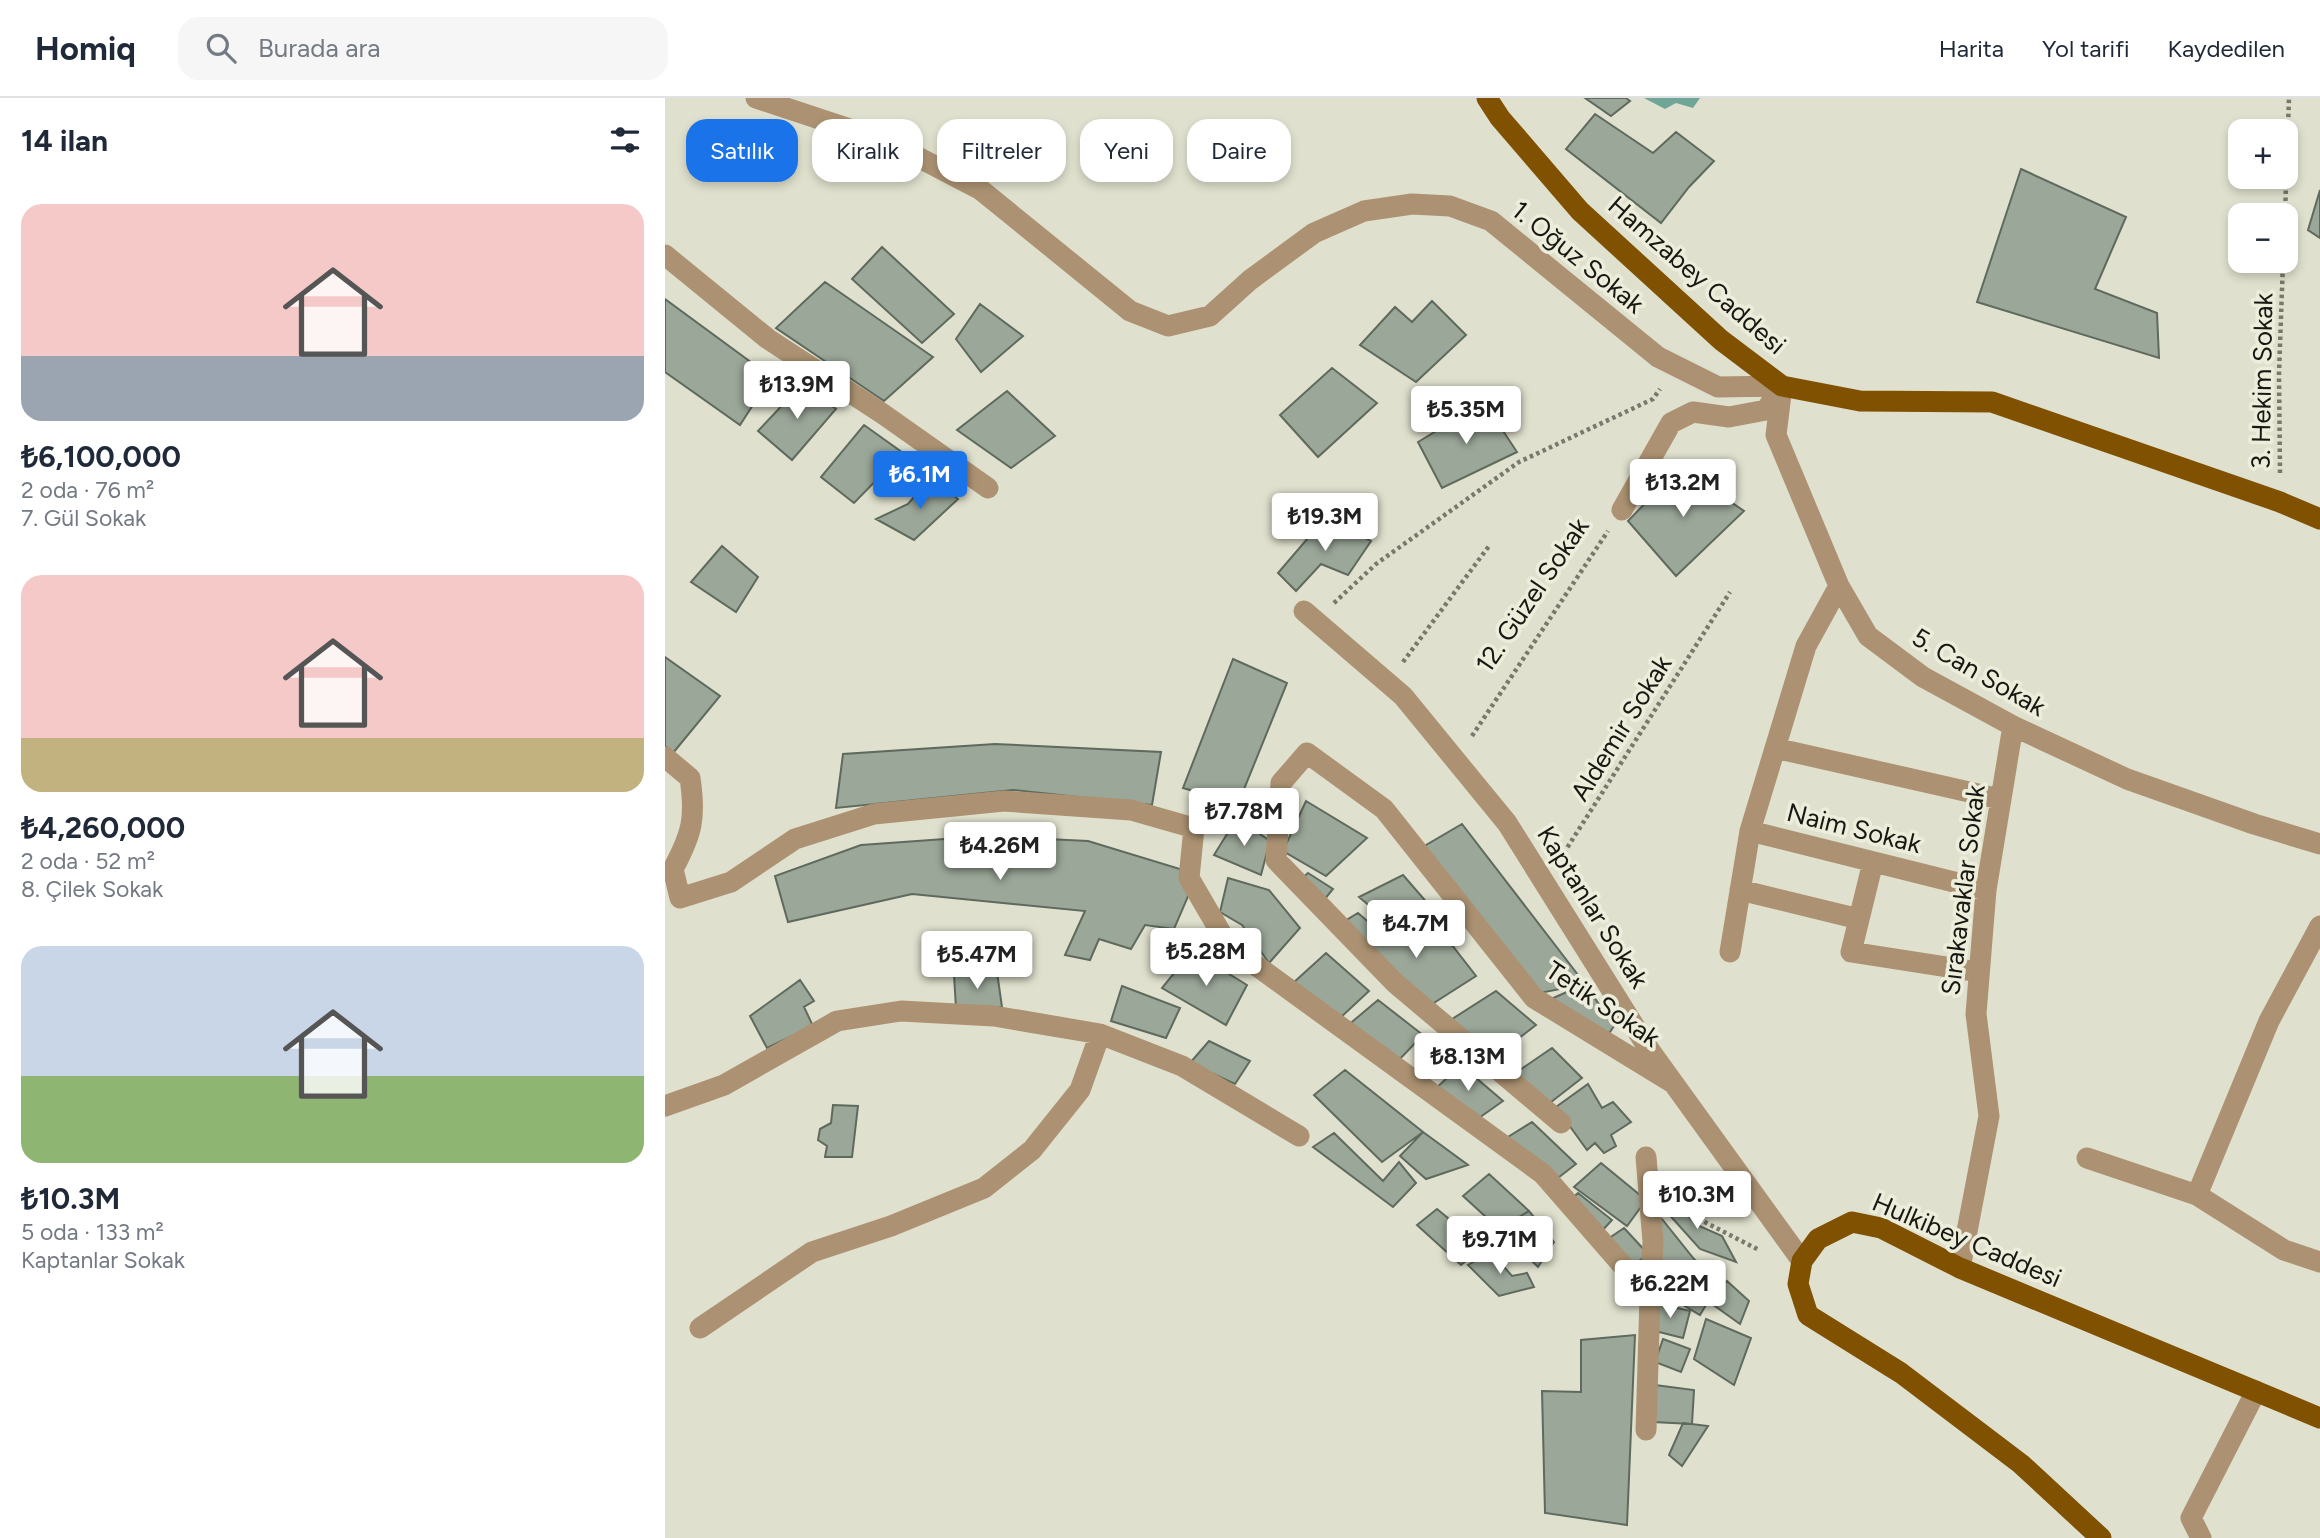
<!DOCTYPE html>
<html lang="tr">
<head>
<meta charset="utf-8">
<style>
	body { margin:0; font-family:Figtree,sans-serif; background:#f6f6f7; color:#1f2937; height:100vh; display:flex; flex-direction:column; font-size:26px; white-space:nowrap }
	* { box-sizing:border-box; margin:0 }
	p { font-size:23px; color:#747a83 }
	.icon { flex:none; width:38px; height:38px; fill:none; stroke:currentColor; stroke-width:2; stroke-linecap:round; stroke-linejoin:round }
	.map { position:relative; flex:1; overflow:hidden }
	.details { display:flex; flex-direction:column; background:#fff; width:665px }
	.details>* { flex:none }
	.guide { position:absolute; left:21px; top:21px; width:665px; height:63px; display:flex; gap:14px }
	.buttons { position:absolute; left:1563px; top:21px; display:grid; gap:14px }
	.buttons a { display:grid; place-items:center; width:70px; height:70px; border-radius:14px; background:#fff; box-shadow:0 4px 10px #0003; font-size:35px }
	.price { position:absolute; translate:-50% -60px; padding:0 16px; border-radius:7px; background:#fff; color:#222; font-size:23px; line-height:46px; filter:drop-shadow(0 2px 4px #0008) }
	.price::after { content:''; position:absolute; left:50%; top:42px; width:21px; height:16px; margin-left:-10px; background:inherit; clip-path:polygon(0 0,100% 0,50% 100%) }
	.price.active { background:#1a73e8; color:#fff }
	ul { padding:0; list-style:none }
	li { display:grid; align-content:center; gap:14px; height:371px; padding:0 21px }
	li span { display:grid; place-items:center; height:217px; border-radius:21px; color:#555 }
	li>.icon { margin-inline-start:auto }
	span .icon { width:126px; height:126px; fill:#fffc; stroke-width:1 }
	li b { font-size:30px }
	h2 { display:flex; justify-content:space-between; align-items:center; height:84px; padding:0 21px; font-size:30px }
	.pill { padding:0 24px; border-radius:21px; background:#fff; box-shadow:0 4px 10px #0003; font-size:24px; line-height:63px }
	.pill.active { background:#1a73e8; color:#fff }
	header { display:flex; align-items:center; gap:42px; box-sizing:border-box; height:98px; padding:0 35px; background:#fff; border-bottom:2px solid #e0e1e3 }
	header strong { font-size:33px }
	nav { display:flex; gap:38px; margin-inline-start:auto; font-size:24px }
	.search { width:490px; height:63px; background:#f6f6f7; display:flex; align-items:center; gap:18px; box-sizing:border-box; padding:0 24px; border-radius:21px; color:#747a83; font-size:26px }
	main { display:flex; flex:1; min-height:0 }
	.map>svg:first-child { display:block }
	.water { fill:#70a698 }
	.building { fill:#9ba799; stroke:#5e6a5d; stroke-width:2 }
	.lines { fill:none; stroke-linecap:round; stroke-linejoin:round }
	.path { stroke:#78786c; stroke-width:4.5; stroke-dasharray:3.5 3.5; stroke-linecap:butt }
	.minor { stroke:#ac9272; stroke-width:21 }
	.major { stroke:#805100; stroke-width:21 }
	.labels { text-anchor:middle; stroke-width:7; stroke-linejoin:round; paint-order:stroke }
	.street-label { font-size:26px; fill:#181812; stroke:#ededdb }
</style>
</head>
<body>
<header>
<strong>Homiq</strong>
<div class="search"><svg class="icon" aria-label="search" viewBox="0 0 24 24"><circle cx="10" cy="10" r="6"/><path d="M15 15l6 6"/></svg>Burada ara</div>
<nav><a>Harita</a><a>Yol tarifi</a><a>Kaydedilen</a></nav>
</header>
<main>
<section class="details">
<h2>14 ilan<svg class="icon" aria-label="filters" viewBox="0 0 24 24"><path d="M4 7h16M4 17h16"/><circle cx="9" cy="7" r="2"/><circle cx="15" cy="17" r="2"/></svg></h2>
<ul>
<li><span style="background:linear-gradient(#f6c9c9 70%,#9aa5b1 0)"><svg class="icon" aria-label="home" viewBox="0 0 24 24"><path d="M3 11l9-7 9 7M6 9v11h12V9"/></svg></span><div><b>₺6,100,000</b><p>2 oda · 76 m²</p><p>7. Gül Sokak</p></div></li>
<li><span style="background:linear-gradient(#f6c9c9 75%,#c2b280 0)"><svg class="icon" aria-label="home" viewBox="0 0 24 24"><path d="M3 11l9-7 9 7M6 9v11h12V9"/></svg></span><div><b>₺4,260,000</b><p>2 oda · 52 m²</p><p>8. Çilek Sokak</p></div></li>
<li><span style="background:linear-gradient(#c9d6e8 60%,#8fb573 0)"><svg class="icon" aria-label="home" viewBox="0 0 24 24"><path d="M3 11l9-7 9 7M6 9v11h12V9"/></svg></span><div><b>₺10.3M</b><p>5 oda · 133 m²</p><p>Kaptanlar Sokak</p></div></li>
</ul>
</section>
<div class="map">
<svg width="1655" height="1440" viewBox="0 0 1655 1440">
	<rect width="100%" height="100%" fill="#e0e0ce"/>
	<path class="water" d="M979 0H1035L1028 10 1011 5 1000 11Z"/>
	<path class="building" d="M920 0H961L965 3 946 18Z
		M930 16 988 55 1011 34 1049 63 1024 89 996 125 901 51Z
		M1356 71 1461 119 1430 191 1492 215 1494 260 1312 204Z
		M1655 92V140L1643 132Z
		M217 149 289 216 257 245 187 181Z
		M160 184 268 259 219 303 111 230Z
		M0 201 106 279 75 327 0 274Z
		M767 203 801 237 751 284 695 247 730 209 747 224Z
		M315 206 358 238 316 274 291 241Z
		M667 270 712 305 653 359 615 317Z
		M138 285 171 311 127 362 93 333Z
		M342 293 390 338 346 370 292 332Z
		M819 304 852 354 777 390 753 344Z
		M199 327 238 355 189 405 156 379Z
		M1015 369 1079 413 1011 478 963 423Z
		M273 386 293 401 249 442 211 421 243 406 256 391Z
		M661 419 706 443 683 477 656 466 631 493 613 475Z
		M57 448 93 479 71 514 26 484Z
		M0 559 55 598 8 655 0 648Z
		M568 561 622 585 573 706 518 690Z
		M330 646 496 654 487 707 348 692 171 710 178 656Z
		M641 703 702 740 661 778 618 753Z
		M572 720 605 743 596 777 549 757Z
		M797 726 920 886 875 895 756 750Z
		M322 738 423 743 515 771 524 796 509 831 480 827 466 851 434 841 425 862 400 857 420 813 247 796 123 824 110 778 196 747Z
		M643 775 668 791 659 802 635 782Z
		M738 777 778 823 739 837 694 799Z
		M563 780 604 792 635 830 604 865 577 827 555 814Z
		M693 815 730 847 776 833 811 878 764 908 675 826Z
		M527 853 582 887 561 927 497 890Z
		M661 855 704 893 674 921 627 886Z
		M332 874 337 909 291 910 289 877Z
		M135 882 149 903 139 909 148 928 102 950 85 918Z
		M920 886 949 928 943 937 886 901Z
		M457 888 515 910 501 940 446 923Z
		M831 893 871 927 828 960 784 923Z
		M713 902 758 937 731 965 681 929Z
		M544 943 585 963 570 986 525 965Z
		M887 950 917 980 881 1008 846 978Z
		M796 967 838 1003 811 1022 769 992Z
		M680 972 758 1034 717 1064 649 997Z
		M923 986 937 1010 948 1004 966 1024 946 1037 951 1048 939 1055 930 1045 922 1052 891 1009Z
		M168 1007 193 1008 187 1059H160L162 1048 153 1042 155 1031 166 1025Z
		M867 1024 911 1066 889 1083 838 1042Z
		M758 1034 803 1067 761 1081 735 1058Z
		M669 1035 718 1083 734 1064 751 1085 728 1109 648 1049Z
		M936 1065 981 1102 962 1128 909 1089Z
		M824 1076 864 1113 834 1131 798 1098Z
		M913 1095 947 1122 935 1135 905 1102Z
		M1006 1100 1032 1127 1057 1138 1071 1164 1035 1151 992 1103Z
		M772 1111 818 1149 796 1167 752 1127Z
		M864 1113 889 1144 873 1169 834 1131Z
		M997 1121 1029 1161 1055 1183 1035 1217 1005 1199 994 1166 990 1124Z
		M959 1130 983 1156 965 1170 940 1143Z
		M826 1154 847 1178 862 1175 869 1189 834 1198 803 1167Z
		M1062 1183 1084 1203 1075 1226 1043 1203Z
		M992 1205 1025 1213 1018 1240 986 1232Z
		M1041 1221 1086 1240 1069 1287 1029 1261Z
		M970 1237 962 1427 880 1415 877 1293 916 1294V1242Z
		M998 1241 1025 1251 1016 1274 990 1264Z
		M990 1287 1029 1292 1027 1326 988 1324Z
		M1018 1325 1043 1328 1017 1368 1004 1357Z"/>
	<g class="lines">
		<path class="path" d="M1620 117 1624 0
			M1615 375 1614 276 1618 163
			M669 505 711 466 854 364 988 301 995 291
			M738 564 824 448
			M807 638 943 433
			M895 761 1065 494
			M1014 1101 1026 1117 1094 1152"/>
		<path class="minor" d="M91 0 224 44 316 92 465 213 503 228 545 218 585 182 649 135 699 113 747 106 785 108 826 123 993 259 1053 289 1117 288
			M0 157 103 241 218 316 323 390
			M1117 288 1111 337 1174 488 1203 538 1258 579 1348 628 1462 681 1589 726 1655 746
			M957 412 1006 325 1028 314 1064 319 1101 312 1116 289
			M639 513 738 598 842 725 983 950 1137 1163
			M1110 650 1335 701
			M0 659 25 680C31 720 27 736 8 771L15 800 66 784 130 741 209 716 339 703 466 712 529 730 524 780 563 847 878 1076 985 1199 981 1332
			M1085 733 1321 792
			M1208 764 1186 854 1314 874
			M1075 792 1194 821
			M1065 854 1085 733 1141 548 1174 488
			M0 1008 59 987 172 923 236 913 329 918 435 936 517 968 634 1038
			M896 1025 730 885 611 762 616 685 642 655 719 711 869 900 1008 985
			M981 1059 988 1144 985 1199
			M1422 1060 1532 1097 1619 1152 1655 1164
			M1532 1097 1604 923 1655 828
			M1295 1170 1324 1018 1311 916 1321 792 1348 628
			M35 1230 147 1154 226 1128 319 1090 367 1052 415 992 435 936
			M1536 1440 1526 1420 1591 1293"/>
		<path class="major" d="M822 0 835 20 915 113 1056 242 1117 288 1195 303 1327 304 1615 404 1655 421
			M1436 1440 1356 1366 1236 1275 1143 1217 1133 1186 1137 1163 1153 1141 1187 1124 1216 1130 1295 1170 1655 1320"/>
	</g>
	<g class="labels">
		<g class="street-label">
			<text transform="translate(913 159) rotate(39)" y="9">1. Oğuz Sokak</text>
			<text transform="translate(1032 177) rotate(41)" y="9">Hamzabey Caddesi</text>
			<text transform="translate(1597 283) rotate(-89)" y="9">3. Hekim Sokak</text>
			<text transform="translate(867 497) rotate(-56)" y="9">12. Güzel Sokak</text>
			<text transform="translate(1314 574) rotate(30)" y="9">5. Can Sokak</text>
			<text transform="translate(956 630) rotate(-58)" y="9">Aldemir Sokak</text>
			<text transform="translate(1189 730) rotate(14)" y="9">Naim Sokak</text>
			<text transform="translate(1298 792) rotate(-83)" y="9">Sırakavaklar Sokak</text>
			<text transform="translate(928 809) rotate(58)" y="9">Kaptanlar Sokak</text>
			<text transform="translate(938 906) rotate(34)" y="9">Tetik Sokak</text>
			<text transform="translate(1302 1142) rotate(23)" y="9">Hulkibey Caddesi</text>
		</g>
	</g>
</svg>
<div class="buttons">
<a>+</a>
<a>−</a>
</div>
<b class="price" style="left:132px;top:323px">₺13.9M</b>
<b class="price" style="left:801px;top:348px">₺5.35M</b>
<b class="price active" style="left:255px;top:413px">₺6.1M</b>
<b class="price" style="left:1018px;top:421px">₺13.2M</b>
<b class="price" style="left:660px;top:455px">₺19.3M</b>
<b class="price" style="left:579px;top:750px">₺7.78M</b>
<b class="price" style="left:335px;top:784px">₺4.26M</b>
<b class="price" style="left:751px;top:862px">₺4.7M</b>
<b class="price" style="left:541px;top:890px">₺5.28M</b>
<b class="price" style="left:312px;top:893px">₺5.47M</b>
<b class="price" style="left:803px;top:995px">₺8.13M</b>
<b class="price" style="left:1032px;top:1133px">₺10.3M</b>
<b class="price" style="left:835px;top:1178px">₺9.71M</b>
<b class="price" style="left:1005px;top:1222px">₺6.22M</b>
<div class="guide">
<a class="pill active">Satılık</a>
<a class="pill">Kiralık</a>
<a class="pill">Filtreler</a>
<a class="pill">Yeni</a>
<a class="pill">Daire</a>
</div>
</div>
</main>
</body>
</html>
